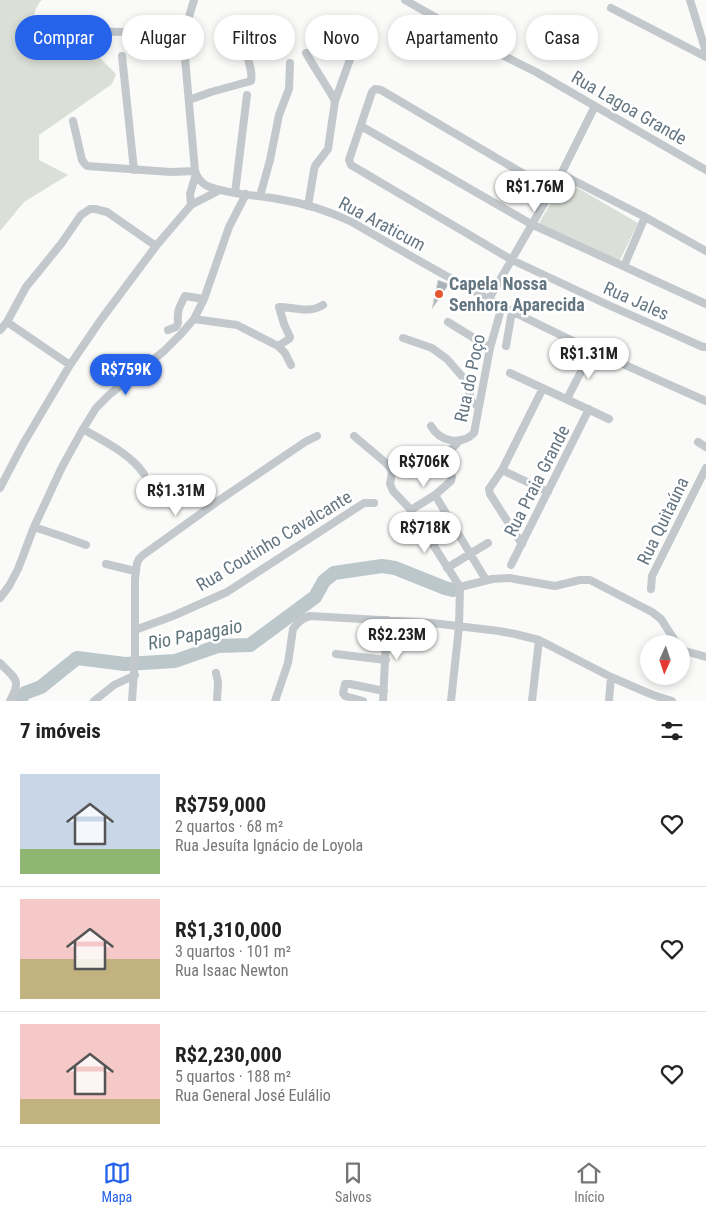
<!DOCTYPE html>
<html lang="pt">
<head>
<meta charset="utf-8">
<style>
	body { margin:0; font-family:"Roboto Condensed",sans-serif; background:#f6f6f6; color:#222; height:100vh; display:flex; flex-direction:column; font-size:19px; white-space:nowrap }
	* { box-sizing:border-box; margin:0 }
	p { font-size:16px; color:#767676 }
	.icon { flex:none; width:28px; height:28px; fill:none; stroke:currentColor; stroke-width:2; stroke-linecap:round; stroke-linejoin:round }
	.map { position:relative; height:701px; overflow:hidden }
	.details { display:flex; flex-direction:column; background:#fff; flex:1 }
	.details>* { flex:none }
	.hud { position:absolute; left:15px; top:15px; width:676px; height:45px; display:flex; gap:10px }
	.needle { width:32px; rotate:183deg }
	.buttons { position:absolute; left:640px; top:635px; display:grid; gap:10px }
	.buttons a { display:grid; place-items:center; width:50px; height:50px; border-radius:50%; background:#fff; box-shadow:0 2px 8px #0003; font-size:25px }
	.price { position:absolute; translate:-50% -42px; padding:0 11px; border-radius:18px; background:#fff; color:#222; font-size:16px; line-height:32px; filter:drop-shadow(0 1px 2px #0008) }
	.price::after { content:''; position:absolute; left:50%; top:30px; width:15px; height:11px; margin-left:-8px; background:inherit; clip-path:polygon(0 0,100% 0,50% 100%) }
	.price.selected { background:#2563eb; color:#fff }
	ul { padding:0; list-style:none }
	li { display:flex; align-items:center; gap:15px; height:125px; padding:0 20px }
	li+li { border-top:1px solid #e0e0e0 }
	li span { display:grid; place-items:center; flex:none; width:140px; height:100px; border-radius:0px; color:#555 }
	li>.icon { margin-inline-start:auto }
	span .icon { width:60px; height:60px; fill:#fffc; stroke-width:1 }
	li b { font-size:21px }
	h2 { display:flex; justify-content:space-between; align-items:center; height:60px; padding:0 20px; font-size:21px }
	.tag { padding:0 18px; border-radius:22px; background:#fff; box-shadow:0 2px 8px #0003; font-size:18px; line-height:45px }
	.tag.selected { background:#2563eb; color:#fff }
	.tab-bar { display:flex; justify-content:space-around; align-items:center; height:70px; border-top:1px solid #e0e0e0; background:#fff; font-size:14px; color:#767676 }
	.tab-bar a { display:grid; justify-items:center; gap:2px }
	.tab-bar .selected { color:#2563eb }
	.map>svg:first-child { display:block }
	.green { fill:#dadfd7 }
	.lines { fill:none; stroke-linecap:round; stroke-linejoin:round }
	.river { stroke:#bbc7cb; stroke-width:14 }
	.building { fill:#aab3b9; stroke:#dcdcda }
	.minor { stroke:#c3c8cc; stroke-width:8 }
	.poi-dot { fill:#e4572e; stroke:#fff; stroke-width:2 }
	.labels { text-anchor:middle; stroke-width:5; stroke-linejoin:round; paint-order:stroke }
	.street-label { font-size:18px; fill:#657683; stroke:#fff }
	.poi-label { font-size:18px; font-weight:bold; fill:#657683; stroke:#fff; text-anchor:start }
	.water-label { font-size:19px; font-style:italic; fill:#60757c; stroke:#fff }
</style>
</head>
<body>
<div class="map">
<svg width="706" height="701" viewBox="0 0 706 701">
	<rect width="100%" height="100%" fill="#fafaf8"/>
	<path class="green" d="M0 0H42C31 9 32 35 32 49L97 55 116 74 112 84 39 135V160L68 175 24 202 0 231Z
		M564 180 638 223 619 262 538 225Z"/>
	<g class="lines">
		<path class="river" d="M18 701 25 693 41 687 77 658 125 664 142 663 175 661 218 646 250 645 315 597 324 581 334 573 382 566 395 568 445 588 453 590"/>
	</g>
	<path class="building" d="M438 280 449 284 432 309Z"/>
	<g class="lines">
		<path class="minor" d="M194 0 184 33 185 58 195 171C197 178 203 185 210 187 232 195 256 195 278 199 303 203 329 211 352 222 388 243 424 264 461 284 540 328 623 364 706 401
			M405 0 502 55 536 72 706 170
			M690 0 706 52
			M611 8 706 57
			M67 31 184 33
			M306 53C315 69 326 84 335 101
			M122 56 134 170
			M189 100 211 92 251 81C253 71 248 60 245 50L243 49 237 51
			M73 121 82 160 85 164 87 166 171 172 195 171
			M361 126 531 224 706 304
			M561 174 645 217 706 251
			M551 190 381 90 375 89 372 92 349 160 351 165 512 260 606 304 703 347H706
			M235 193 247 95
			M260 196 270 160 279 115 289 89 290 63
			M191 205 190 194 196 174
			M308 206 314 170 315 166 328 149 335 101 353 51 329 30
			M624 266 645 217
			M489 299 561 174 595 106
			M194 319 237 325 278 346 285 353 291 365
			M7 322 70 365
			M448 322 490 348
			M0 330 7 322 26 287 61 244 81 215 90 209H95L107 212 156 246
			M168 330 176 327 178 323C177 310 179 308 185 296L204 299
			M403 338 432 348 447 359 466 381 472 402 479 407
			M278 346 289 339 290 337 284 324 279 307C294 307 309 314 323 305
			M506 346 512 311
			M510 373 609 419
			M567 399 592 350
			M431 426C440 442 461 446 474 433L490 348 502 306
			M83 429C103 441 131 454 144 474
			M354 436 386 463 391 469 392 473 390 484 393 491 411 510 460 587 459 627 451 701
			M698 442 706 447
			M502 470 548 492
			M0 488 23 444 70 365 100 321 156 246 191 205 220 190
			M435 495 486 580
			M411 510 435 495 451 481 452 477 450 473 454 464 448 453 460 440
			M34 527 64 537 86 545
			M522 544 490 494 489 489 502 470 543 388
			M106 564 135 571
			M511 565 589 409
			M447 568 488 543
			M460 587 492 579 509 578 555 586 580 580H590L652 612 661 619 677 644
			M651 589 652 576 706 468
			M0 598 9 586 18 569 34 527 62 467 83 429 96 408 110 394 164 351 181 334 194 319 204 299 229 227 246 194
			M135 630 173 616 227 592 364 503H374
			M681 648 685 651 706 657
			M336 654 386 660
			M0 663C15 679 22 679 10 701
			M216 673 218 682 217 701
			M94 701 114 685 135 675
			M132 701 135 657V579L137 563 139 559 143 555 221 499 305 442 317 436
			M275 701 288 663 293 629C297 623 302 618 310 616L432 623 499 631 515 634 539 640 611 677 641 690 653 695 672 701
			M363 701 345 696 343 693 345 684H350L384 691
			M383 701 387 620
			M532 701 539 640
			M609 701 611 677"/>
	</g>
	<circle class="poi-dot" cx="439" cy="294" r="5"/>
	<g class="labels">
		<g class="street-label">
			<text transform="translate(629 108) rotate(30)" y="6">Rua Lagoa Grande</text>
			<text transform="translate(382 224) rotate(28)" y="6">Rua Araticum</text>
			<text transform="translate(636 301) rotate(24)" y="6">Rua Jales</text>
			<text transform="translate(470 378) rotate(-78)" y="6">Rua do Poço</text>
			<text transform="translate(537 481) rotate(-63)" y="6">Rua Praia Grande</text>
			<text transform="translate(663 521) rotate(-64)" y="6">Rua Quitaúna</text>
			<text transform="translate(274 541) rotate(-31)" y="6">Rua Coutinho Cavalcante</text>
		</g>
		<g class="poi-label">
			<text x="449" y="290">Capela Nossa<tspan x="449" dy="21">Senhora Aparecida</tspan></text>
		</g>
		<g class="water-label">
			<text transform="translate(195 634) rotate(-11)" y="7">Rio Papagaio</text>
		</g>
	</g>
</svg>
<div class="buttons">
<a><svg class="needle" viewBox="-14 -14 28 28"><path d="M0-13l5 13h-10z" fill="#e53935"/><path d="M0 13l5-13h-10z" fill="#767676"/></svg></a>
</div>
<b class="price" style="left:535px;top:213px">R$1.76M</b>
<b class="price" style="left:589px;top:380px">R$1.31M</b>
<b class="price selected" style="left:126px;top:396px">R$759K</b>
<b class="price" style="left:424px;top:488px">R$706K</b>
<b class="price" style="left:176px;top:517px">R$1.31M</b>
<b class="price" style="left:425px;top:554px">R$718K</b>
<b class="price" style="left:397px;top:661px">R$2.23M</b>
<div class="hud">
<a class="tag selected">Comprar</a>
<a class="tag">Alugar</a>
<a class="tag">Filtros</a>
<a class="tag">Novo</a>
<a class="tag">Apartamento</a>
<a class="tag">Casa</a>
</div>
</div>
<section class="details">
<h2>7 imóveis<svg class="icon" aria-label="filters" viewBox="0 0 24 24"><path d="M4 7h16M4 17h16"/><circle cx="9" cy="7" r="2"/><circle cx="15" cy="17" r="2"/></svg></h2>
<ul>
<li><span style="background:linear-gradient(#c9d6e8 75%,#8fb573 0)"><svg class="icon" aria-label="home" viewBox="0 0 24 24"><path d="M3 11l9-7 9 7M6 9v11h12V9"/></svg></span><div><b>R$759,000</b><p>2 quartos · 68 m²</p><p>Rua Jesuíta Ignácio de Loyola</p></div><svg class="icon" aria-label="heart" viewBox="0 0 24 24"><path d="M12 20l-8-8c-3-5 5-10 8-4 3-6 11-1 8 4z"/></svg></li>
<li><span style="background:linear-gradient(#f6c9c9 60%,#c2b280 0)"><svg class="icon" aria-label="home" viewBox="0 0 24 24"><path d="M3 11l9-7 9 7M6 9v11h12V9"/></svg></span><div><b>R$1,310,000</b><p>3 quartos · 101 m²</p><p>Rua Isaac Newton</p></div><svg class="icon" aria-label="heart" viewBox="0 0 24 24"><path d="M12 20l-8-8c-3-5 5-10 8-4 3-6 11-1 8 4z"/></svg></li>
<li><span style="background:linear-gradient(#f6c9c9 75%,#c2b280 0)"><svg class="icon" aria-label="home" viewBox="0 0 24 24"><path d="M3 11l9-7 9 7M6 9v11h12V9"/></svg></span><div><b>R$2,230,000</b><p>5 quartos · 188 m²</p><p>Rua General José Eulálio</p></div><svg class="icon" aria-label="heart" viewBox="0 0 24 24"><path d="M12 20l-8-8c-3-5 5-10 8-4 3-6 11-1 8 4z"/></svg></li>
</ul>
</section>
<nav class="tab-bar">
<a class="selected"><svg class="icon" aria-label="map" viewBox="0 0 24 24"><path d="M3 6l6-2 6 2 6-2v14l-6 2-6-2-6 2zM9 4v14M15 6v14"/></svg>Mapa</a>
<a><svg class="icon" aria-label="saved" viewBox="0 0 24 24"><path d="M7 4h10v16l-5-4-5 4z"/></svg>Salvos</a>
<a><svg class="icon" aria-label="home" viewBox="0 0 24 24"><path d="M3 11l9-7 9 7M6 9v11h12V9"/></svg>Início</a>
</nav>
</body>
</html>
